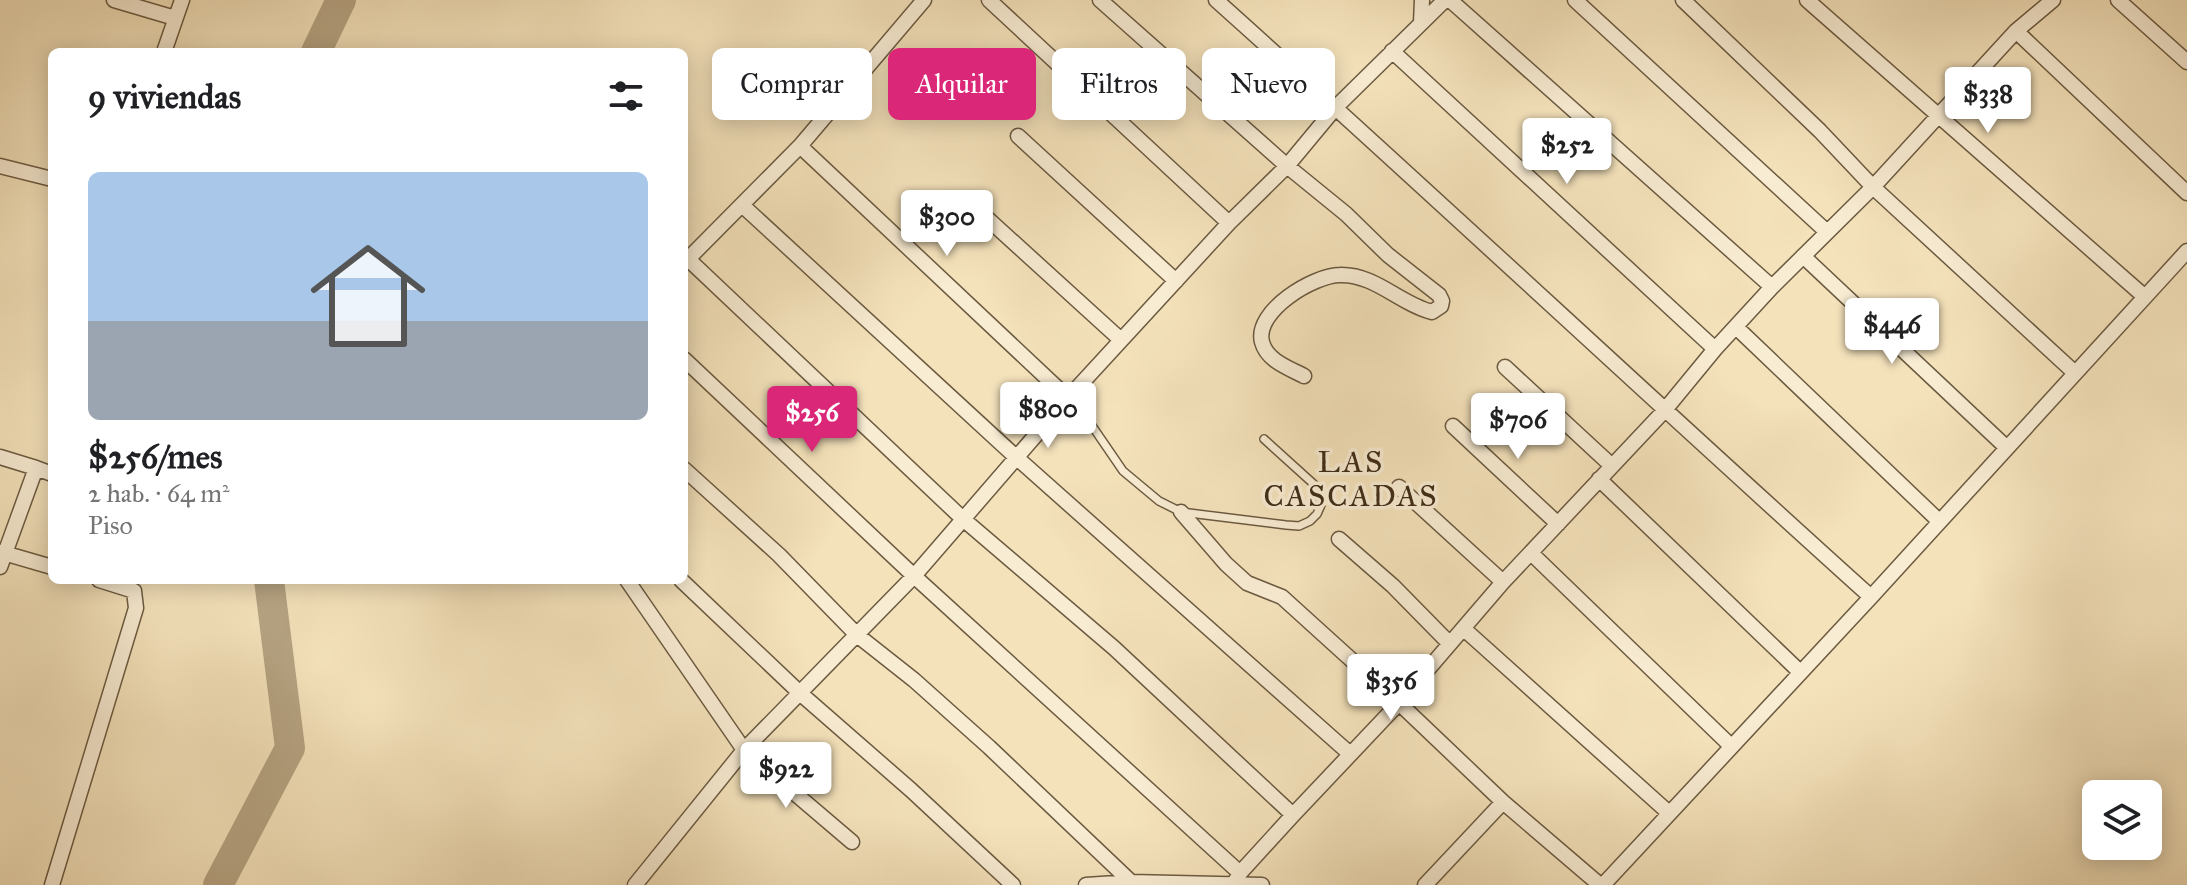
<!DOCTYPE html>
<html lang="es">
<head>
<meta charset="utf-8">
<style>
	body { margin:0; font-family:"IM FELL Great Primer",serif; background:#f2f2f2; color:#202124; height:100vh; display:flex; flex-direction:column; font-size:30px; white-space:nowrap }
	* { box-sizing:border-box; margin:0 }
	p { font-size:26px; color:#757577 }
	.icon { flex:none; width:44px; height:44px; fill:none; stroke:currentColor; stroke-width:2; stroke-linecap:round; stroke-linejoin:round }
	.map { position:relative; flex:1; overflow:hidden }
	.side { position:absolute; left:48px; top:48px; width:640px; height:536px; display:flex; flex-direction:column; background:#fff; border-radius:12px; box-shadow:0 4px 20px #0003 }
	.side>* { flex:none }
	.hud { position:absolute; left:712px; top:48px; width:760px; height:72px; display:flex; gap:16px }
	.tools { position:absolute; left:2082px; top:780px; display:grid; gap:16px }
	.tools a { display:grid; place-items:center; width:80px; height:80px; border-radius:12px; background:#fff; box-shadow:0 4px 20px #0003; font-size:40px }
	.price { position:absolute; translate:-50% -68px; padding:0 18px; border-radius:8px; background:#fff; color:#222; font-size:26px; line-height:52px; filter:drop-shadow(0 2px 4px #0008) }
	.price::after { content:''; position:absolute; left:50%; top:48px; width:24px; height:18px; margin-left:-12px; background:inherit; clip-path:polygon(0 0,100% 0,50% 100%) }
	.price.on { background:#db2777; color:#fff }
	ul { padding:0; list-style:none }
	li { display:grid; align-content:center; gap:16px; height:424px; padding:0 40px }
	li span { display:grid; place-items:center; height:248px; border-radius:12px; color:#555 }
	li>.icon { margin-inline-start:auto }
	span .icon { width:144px; height:144px; fill:#fffc; stroke-width:1 }
	li b { font-size:34px }
	h2 { display:flex; justify-content:space-between; align-items:center; height:96px; padding:0 40px; font-size:34px }
	.tag { padding:0 28px; border-radius:12px; background:#fff; box-shadow:0 4px 20px #0003; font-size:28px; line-height:72px }
	.tag.on { background:#db2777; color:#fff }
	.map>svg:first-child { display:block }
	.lines { fill:none; stroke-linecap:round; stroke-linejoin:round }
	.river { stroke:#b6a483; stroke-width:30 }
	.service-casing { stroke:#6c5a40; stroke-width:10 }
	.minor-casing { stroke:#6c5a40; stroke-width:17 }
	.service { stroke:#f8ecd3; stroke-width:7 }
	.minor { stroke:#f8ecd3; stroke-width:14 }
	.labels { text-anchor:middle; stroke-width:7; stroke-linejoin:round; paint-order:stroke }
	.neighbourhood-label { font-size:30px; letter-spacing:2px; fill:#3f2c17; stroke:#f8ecd3 }
</style>
</head>
<body>
<div class="map">
<svg width="2187" height="885" viewBox="0 0 2187 885">
	<rect width="100%" height="100%" fill="#f4e2bb"/>
	<filter id="stains"><feTurbulence type="fractalNoise" baseFrequency=".0025" numOctaves="4"/><feColorMatrix values="0 0 0 0 .2 0 0 0 0 .09 0 0 0 0 .02 0 0 0 .5 -.17"/></filter>
	<radialGradient id="worn" r=".72"><stop offset=".6" stop-color="#630" stop-opacity="0"/><stop offset="1" stop-color="#630" stop-opacity=".3"/></radialGradient>
	<g class="lines">
		<path class="river" d="M316 52 341 0
			M218 885 290 748 269 580"/>
		<g class="service-casing">
			<path id="service" d="M1068 398 1086 417 1123 471 1159 501 1181 512 1286 525 1299 526 1310 521 1317 514 1321 505 1317 487 1264 439"/>
		</g>
		<g class="minor-casing">
			<path id="minor" d="M114 0 175 18
				M989 0 1229 223
				M1100 0 1287 166 1346 214 1388 255 1439 295 1442 301 1441 306 1432 312C1400 304 1375 274 1340 275 1314 275 1254 311 1262 342 1267 361 1289 368 1304 376
				M1216 0C1436 197 1651 399 1871 597
				M1450 0 1772 287
				M1575 0 1827 232
				M1683 0 1820 131 1873 187 2075 373
				M1807 0 2145 297
				M2118 0 2187 62
				M1421 23 1422 0
				M2016 31 2187 193
				M1392 51 1715 349
				M164 52 182 0
				M1018 136 1176 281
				M800 146 1068 398
				M0 166 52 179
				M967 200 1121 340
				M742 205 1017 458 1349 753
				M1803 256 2007 448
				M688 259 963 519 1114 648 1293 815
				M684 263 800 146 924 0
				M1736 327 1939 521
				M684 359 914 576 1240 873
				M1505 367 1612 466
				M1453 426 1558 524
				M0 457 36 468 0 567
				M36 468 52 474
				M684 469 779 555 857 635 914 680 989 747 1131 882
				M1599 479 1800 672
				M1399 487 1503 582
				M1181 512 1226 564 1247 583 1282 597 1399 703 1503 802 1600 885
				M1339 539 1393 586 1449 643
				M0 552 52 567
				M1531 553 1731 746
				M627 580 744 750 852 842
				M681 580 801 694 911 790 1013 885
				M1464 629 1669 813
				M52 885 136 608 134 591 99 580
				M635 885 744 750 914 576 1068 398 1229 223 1287 166 1336 107 1445 0
				M1086 885 1131 882 1262 885
				M1233 885 1240 873 1293 815 1399 703 1503 582 1664 411 1715 349 1772 287 1873 187 2016 31 2053 0
				M1425 885 1503 802
				M1603 885 1871 597 2187 251"/>
		</g>
		<use href="#service" class="service"/>
		<use href="#minor" class="minor"/>
	</g>
	<g class="labels">
		<g class="neighbourhood-label">
			<text x="1351" y="472">LAS<tspan x="1351" dy="34">CASCADAS</tspan></text>
		</g>
	</g>
	<rect width="100%" height="100%" filter="url(#stains)"/>
	<rect width="100%" height="100%" fill="url(#worn)"/>
</svg>
<div class="tools">
<a><svg class="icon" aria-label="layers" viewBox="0 0 24 24"><path d="M12 4l9 5-9 5-9-5zM3 14l9 5 9-5"/></svg></a>
</div>
<b class="price" style="left:1988px;top:135px">$338</b>
<b class="price" style="left:1567px;top:186px">$252</b>
<b class="price" style="left:947px;top:258px">$300</b>
<b class="price" style="left:1892px;top:366px">$446</b>
<b class="price" style="left:1048px;top:450px">$800</b>
<b class="price on" style="left:812px;top:454px">$256</b>
<b class="price" style="left:1518px;top:461px">$706</b>
<b class="price" style="left:1391px;top:722px">$356</b>
<b class="price" style="left:786px;top:810px">$922</b>
<div class="hud">
<a class="tag">Comprar</a>
<a class="tag on">Alquilar</a>
<a class="tag">Filtros</a>
<a class="tag">Nuevo</a>
</div>
<section class="side">
<h2>9 viviendas<svg class="icon" aria-label="filters" viewBox="0 0 24 24"><path d="M4 7h16M4 17h16"/><circle cx="9" cy="7" r="2"/><circle cx="15" cy="17" r="2"/></svg></h2>
<ul>
<li><span style="background:linear-gradient(#a9c7e8 60%,#9aa5b1 0)"><svg class="icon" aria-label="home" viewBox="0 0 24 24"><path d="M3 11l9-7 9 7M6 9v11h12V9"/></svg></span><div><b>$256/mes</b><p>2 hab. · 64 m²</p><p>Piso</p></div></li>
</ul>
</section>
</div>
</body>
</html>
